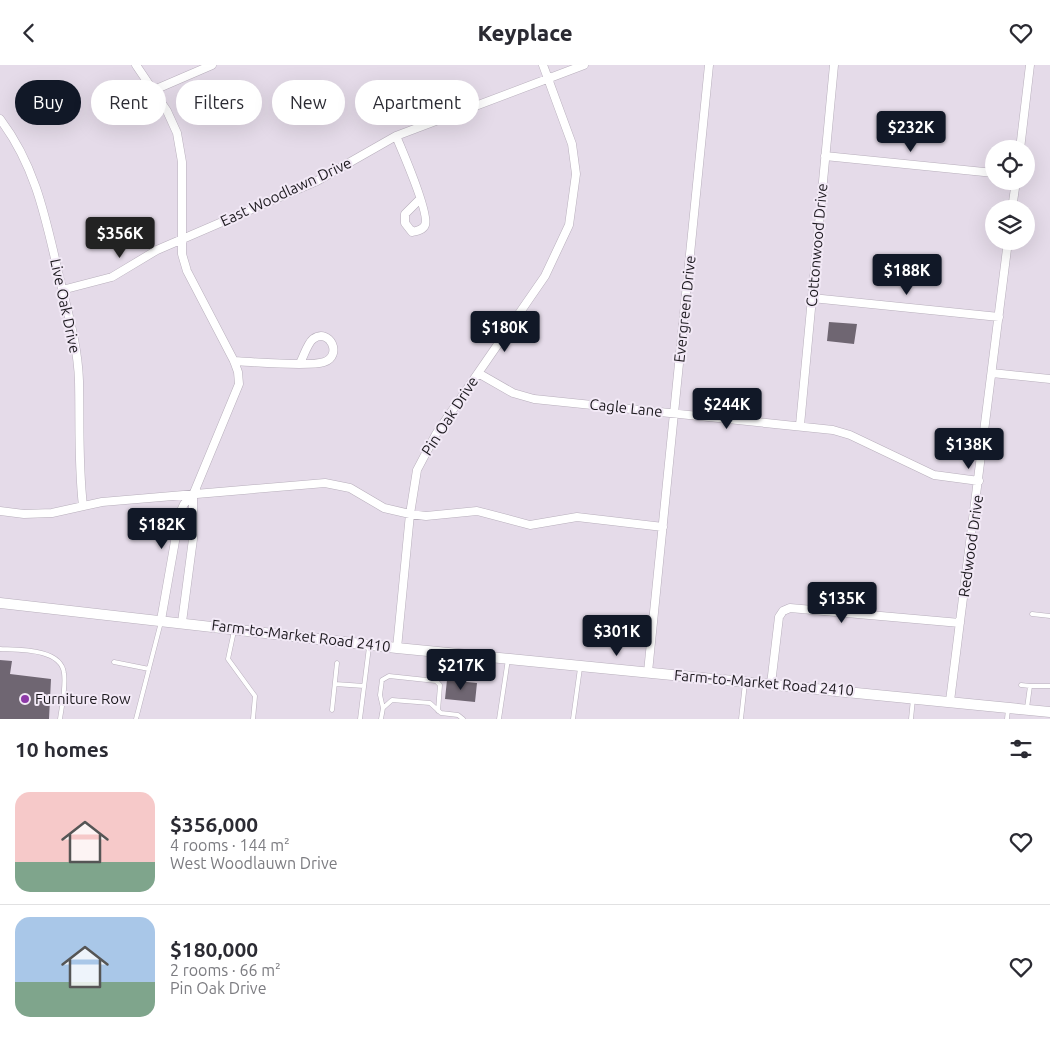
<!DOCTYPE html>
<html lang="en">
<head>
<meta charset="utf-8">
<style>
	body { margin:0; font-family:Ubuntu,sans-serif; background:#f7f7f7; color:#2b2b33; height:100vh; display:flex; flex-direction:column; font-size:19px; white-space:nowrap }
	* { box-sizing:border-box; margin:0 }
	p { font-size:16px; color:#7c7c81 }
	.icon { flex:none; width:28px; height:28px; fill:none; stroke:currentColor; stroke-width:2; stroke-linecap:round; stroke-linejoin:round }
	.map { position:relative; height:654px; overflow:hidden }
	.panel { display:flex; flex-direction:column; background:#fff; flex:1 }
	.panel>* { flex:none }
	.guide { position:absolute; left:15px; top:15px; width:500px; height:45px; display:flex; gap:10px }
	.fabs { position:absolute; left:985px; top:75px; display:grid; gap:10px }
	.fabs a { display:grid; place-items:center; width:50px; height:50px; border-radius:50%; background:#fff; box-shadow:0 5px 20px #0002; font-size:25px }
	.price { position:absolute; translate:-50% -42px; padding:0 11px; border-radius:5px; background:#111827; color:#fff; font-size:16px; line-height:32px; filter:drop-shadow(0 1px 2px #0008) }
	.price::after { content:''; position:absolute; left:50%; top:30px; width:15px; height:11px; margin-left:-8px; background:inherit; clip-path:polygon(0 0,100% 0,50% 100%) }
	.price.selected { background:#222; color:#fff }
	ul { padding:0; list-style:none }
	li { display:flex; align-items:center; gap:15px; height:125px; padding:0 15px }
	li+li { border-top:1px solid #e1e1e2 }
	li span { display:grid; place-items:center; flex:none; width:140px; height:100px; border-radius:15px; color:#555 }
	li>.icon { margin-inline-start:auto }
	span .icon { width:60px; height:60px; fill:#fffc; stroke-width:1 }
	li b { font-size:21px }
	h2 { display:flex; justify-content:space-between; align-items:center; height:60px; padding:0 15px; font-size:21px }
	.pill { padding:0 18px; border-radius:22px; background:#fff; box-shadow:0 5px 20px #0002; font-size:18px; line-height:45px }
	.pill.selected { background:#111827; color:#fff }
	header { display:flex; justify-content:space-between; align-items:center; height:65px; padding:0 15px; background:#fff; font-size:22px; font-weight:800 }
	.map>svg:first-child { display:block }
	.building { fill:#6f6672 }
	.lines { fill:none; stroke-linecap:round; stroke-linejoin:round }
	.service-casing { stroke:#b8afbc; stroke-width:5 }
	.minor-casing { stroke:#b8afbc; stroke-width:9 }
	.secondary-casing { stroke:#b8afbc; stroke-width:11 }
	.service { stroke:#fff; stroke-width:4 }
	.minor { stroke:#fff; stroke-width:8 }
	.secondary { stroke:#fff; stroke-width:10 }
	.poi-dot { fill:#8d39a7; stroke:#f2e9f6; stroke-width:2 }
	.labels { text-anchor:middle; stroke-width:4; stroke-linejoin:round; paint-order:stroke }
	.street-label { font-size:15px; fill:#1c191e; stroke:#f2e9f6 }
	.poi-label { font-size:15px; fill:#1c191e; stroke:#f2e9f6; text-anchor:start }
</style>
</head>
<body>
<header><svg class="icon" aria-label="back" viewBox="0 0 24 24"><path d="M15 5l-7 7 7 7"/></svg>Keyplace<svg class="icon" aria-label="heart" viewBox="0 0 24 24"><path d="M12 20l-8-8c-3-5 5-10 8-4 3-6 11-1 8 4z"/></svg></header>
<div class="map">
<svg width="1050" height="654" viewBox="0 0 1050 654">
	<rect width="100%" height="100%" fill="#e5dbe9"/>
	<path class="building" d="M829 257 857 259 854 279 827 276Z
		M0 595 12 596 10 609 51 614 49 654H0Z
		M447 615 477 618 475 637 445 634Z"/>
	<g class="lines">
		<g class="service-casing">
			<path id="service" d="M1032 549 1050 551
				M234 566 228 594 255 631 253 654
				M0 584C18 585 61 583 64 608 66 622 62 640 60 654
				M114 597 149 604
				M335 619 364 621
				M1021 620 1030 621
				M383 643 380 630 382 615 389 611 436 616 440 620 438 646
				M1027 643 1030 621H1050
				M332 645 337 598
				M136 654 161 557
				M360 654 369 582
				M381 654 383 643 392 635 430 638 441 648 458 650 463 654
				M499 654 508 594
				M573 654 580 603
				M741 654 745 618
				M911 654 913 634
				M1007 654 1008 644"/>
		</g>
		<g class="minor-casing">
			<path id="minor" d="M136 0 167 46 177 68 182 97V189L187 206 234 296 238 307 239 319 193 430 184 439 180 448 161 555
				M154 25 212 0
				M0 54C37 103 46 156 60 215 68 248 78 282 79 316 80 358 78 398 83 441
				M396 71C402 85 430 150 425 160 423 165 417 166 412 167L405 158V149L420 134
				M1020 84 1030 0
				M825 91 994 108
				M1012 144 1016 116
				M62 225 112 212 157 185 317 116 396 71 584 0
				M812 233 999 252
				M234 296C252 297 310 302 324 297 343 291 330 262 313 274 307 279 304 291 300 298
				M478 308 513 328 534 334 833 365 850 370 934 410 979 416
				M992 308 1050 314
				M800 360 834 0
				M0 446 24 449 52 448 102 437 325 418 350 423 384 443 410 449 426 451 477 446 530 460 577 452 663 462
				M182 557 193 474V430
				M397 583 410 449 417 405 436 369 545 211 569 160 576 109 572 79 543 0
				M648 607 709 0
				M771 619 779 552 783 546 790 543 960 558
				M950 636 1008 176"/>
		</g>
		<g class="secondary-casing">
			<path id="secondary" d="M0 538 397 583 1050 647"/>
		</g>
		<use href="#service" class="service"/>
		<use href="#minor" class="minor"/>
		<use href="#secondary" class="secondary"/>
	</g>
	<circle class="poi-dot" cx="25" cy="634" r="5"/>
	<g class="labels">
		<g class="street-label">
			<text transform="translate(286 127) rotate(-25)" y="5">East Woodlawn Drive</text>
			<text transform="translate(817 180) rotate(-85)" y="5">Cottonwood Drive</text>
			<text transform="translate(65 241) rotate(78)" y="5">Live Oak Drive</text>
			<text transform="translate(685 244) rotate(-84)" y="5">Evergreen Drive</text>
			<text transform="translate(626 343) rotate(6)" y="5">Cagle Lane</text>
			<text transform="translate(450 351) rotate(-57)" y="5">Pin Oak Drive</text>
			<text transform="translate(971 481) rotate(-82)" y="5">Redwood Drive</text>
			<text transform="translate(301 571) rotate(7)" y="5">Farm-to-Market Road 2410</text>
			<text transform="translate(764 618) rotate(5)" y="5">Farm-to-Market Road 2410</text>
		</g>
		<g class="poi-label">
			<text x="35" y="639">Furniture Row</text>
		</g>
	</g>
</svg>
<div class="fabs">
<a><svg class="icon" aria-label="locate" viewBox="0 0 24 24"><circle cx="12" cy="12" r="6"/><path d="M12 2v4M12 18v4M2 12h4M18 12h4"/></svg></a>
<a><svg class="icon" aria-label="layers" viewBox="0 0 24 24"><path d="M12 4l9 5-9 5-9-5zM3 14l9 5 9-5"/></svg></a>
</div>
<b class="price" style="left:911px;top:88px">$232K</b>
<b class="price selected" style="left:120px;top:194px">$356K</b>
<b class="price" style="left:907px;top:231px">$188K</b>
<b class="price" style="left:505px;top:288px">$180K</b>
<b class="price" style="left:727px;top:365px">$244K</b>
<b class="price" style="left:969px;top:405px">$138K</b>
<b class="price" style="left:162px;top:485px">$182K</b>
<b class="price" style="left:842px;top:559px">$135K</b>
<b class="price" style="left:617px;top:592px">$301K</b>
<b class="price" style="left:461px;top:626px">$217K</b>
<div class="guide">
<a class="pill selected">Buy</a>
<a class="pill">Rent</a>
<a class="pill">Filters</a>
<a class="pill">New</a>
<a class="pill">Apartment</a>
</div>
</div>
<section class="panel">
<h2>10 homes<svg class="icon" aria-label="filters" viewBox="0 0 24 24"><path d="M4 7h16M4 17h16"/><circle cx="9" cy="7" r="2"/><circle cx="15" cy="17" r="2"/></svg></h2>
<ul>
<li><span style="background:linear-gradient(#f6c9c9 70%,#7fa58c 0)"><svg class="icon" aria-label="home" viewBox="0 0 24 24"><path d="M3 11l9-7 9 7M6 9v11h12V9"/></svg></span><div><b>$356,000</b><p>4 rooms · 144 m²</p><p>West Woodlauwn Drive</p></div><svg class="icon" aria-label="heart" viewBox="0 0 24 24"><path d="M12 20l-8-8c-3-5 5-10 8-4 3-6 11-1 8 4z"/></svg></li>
<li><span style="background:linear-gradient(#a9c7e8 65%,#7fa58c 0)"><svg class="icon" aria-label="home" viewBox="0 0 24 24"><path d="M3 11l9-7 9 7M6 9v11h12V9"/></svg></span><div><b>$180,000</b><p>2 rooms · 66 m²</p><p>Pin Oak Drive</p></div><svg class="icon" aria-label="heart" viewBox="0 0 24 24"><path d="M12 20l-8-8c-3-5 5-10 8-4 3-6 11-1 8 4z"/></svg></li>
</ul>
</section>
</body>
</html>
